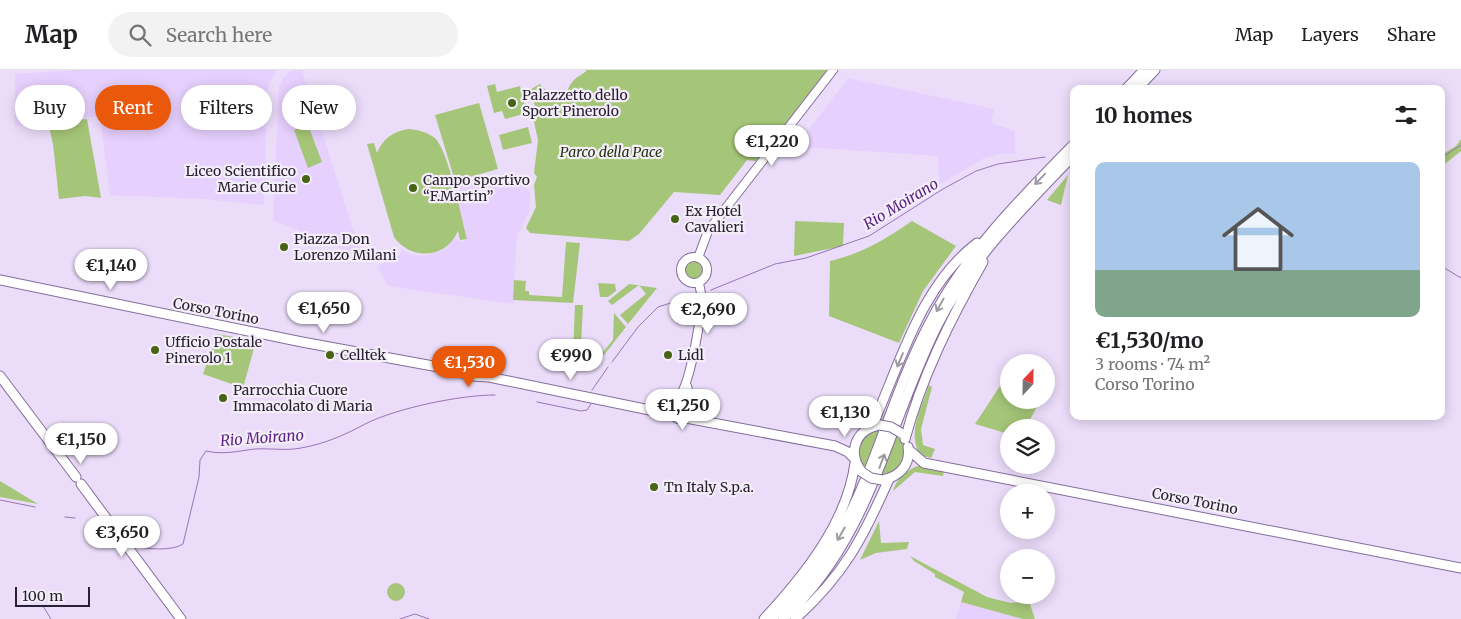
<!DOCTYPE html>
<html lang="en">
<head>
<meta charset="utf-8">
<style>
	body { margin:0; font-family:Merriweather,serif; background:#f2f2f2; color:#202124; height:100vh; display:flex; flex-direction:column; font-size:19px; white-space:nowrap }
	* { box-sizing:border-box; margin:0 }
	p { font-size:16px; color:#757577 }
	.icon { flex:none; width:28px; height:28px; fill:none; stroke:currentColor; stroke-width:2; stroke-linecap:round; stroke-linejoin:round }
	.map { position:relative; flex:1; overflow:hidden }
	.details { position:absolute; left:1070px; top:15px; width:375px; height:335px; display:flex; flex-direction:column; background:#fff; border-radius:10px; box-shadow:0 2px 12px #0003 }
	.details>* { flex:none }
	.banner { position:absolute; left:15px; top:15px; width:475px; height:45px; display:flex; gap:10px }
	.needle { width:32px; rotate:22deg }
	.controls { position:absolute; left:1000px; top:284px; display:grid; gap:10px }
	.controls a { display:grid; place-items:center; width:55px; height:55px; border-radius:50%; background:#fff; box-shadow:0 2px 12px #0003; font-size:25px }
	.scale { position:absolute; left:15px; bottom:12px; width:75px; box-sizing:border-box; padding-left:5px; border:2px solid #2a2033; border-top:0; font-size:14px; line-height:18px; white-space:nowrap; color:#2a2033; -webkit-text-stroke:4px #f3eef8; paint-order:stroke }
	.price { position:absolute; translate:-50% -42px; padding:0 11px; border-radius:18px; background:#fff; color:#222; font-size:16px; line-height:32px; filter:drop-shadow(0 1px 2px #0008) }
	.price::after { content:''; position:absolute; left:50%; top:30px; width:15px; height:11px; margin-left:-8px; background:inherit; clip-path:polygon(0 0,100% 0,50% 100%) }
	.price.on { background:#ea580c; color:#fff }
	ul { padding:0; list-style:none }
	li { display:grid; align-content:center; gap:10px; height:265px; padding:0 25px }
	li span { display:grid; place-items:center; height:155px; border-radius:10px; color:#555 }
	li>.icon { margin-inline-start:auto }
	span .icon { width:90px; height:90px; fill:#fffc; stroke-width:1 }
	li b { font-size:21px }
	h2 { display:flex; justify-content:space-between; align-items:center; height:60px; padding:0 25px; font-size:21px }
	.tag { padding:0 18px; border-radius:22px; background:#fff; box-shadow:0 2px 12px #0003; font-size:18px; line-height:45px }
	.tag.on { background:#ea580c; color:#fff }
	header { display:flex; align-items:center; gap:30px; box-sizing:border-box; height:70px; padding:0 25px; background:#fff; border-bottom:1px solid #e0e0e0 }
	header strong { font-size:24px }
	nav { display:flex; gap:28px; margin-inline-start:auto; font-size:18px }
	.search { width:350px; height:45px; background:#f2f2f2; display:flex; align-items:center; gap:12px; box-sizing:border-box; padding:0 18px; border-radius:28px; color:#757577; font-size:19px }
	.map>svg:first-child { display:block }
	.built { fill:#e6d0fe }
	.green { fill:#a5c678 }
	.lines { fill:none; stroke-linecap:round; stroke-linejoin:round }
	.stream { stroke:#9775b6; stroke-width:1 }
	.tertiary-casing { stroke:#846d9a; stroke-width:10 }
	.secondary-casing { stroke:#846d9a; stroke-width:11 }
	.primary-casing { stroke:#846d9a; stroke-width:11 }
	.tertiary { stroke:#fff; stroke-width:8 }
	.secondary { stroke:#fff; stroke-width:9 }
	.primary { stroke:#fff; stroke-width:9 }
	.secondary-bridge-casing { stroke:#846d9a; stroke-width:11; stroke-linecap:butt }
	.secondary-bridge { stroke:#fff; stroke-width:9 }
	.oneway { stroke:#9f9ba3 }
	.poi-dot { fill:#476314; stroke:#f3eef8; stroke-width:2 }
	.labels { text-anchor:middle; stroke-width:4.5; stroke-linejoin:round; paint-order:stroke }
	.poi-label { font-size:14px; fill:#2a2033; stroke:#f3eef8; text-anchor:start }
	.park-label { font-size:14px; font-style:italic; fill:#23320c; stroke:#f3eef8 }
	.street-label { font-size:14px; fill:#2a2033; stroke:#f3eef8 }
	.water-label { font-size:15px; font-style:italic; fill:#5c2484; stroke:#f3eef8 }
</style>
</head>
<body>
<header>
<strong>Map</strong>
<div class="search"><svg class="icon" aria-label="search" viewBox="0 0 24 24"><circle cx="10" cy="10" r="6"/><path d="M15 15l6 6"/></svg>Search here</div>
<nav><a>Map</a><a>Layers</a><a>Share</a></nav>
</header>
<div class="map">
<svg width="1461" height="549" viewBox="0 0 1461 549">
	<rect width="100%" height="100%" fill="#ebdcfa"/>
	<path class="built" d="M79 0H276L267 20 264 135 204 129 110 125 100 46 15 56V4Z
		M302 0 360 181 356 185 273 150 279 16 284 7 291 1Z
		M848 8 994 39 991 53 1015 61V84H1000L982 89 939 115 938 86 819 78 794 79Z
		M480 104 483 115 517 104 530 123 529 141 521 160 517 163 513 234 388 216 377 196 399 186 402 180 412 185 425 186 443 180 455 168 461 172 466 170 451 112Z
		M961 532 1023 549H956Z"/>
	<path class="green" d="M587 0H827L756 91 747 90 720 125 674 122 639 164 629 171 530 163 526 158 536 137 534 115 537 107 534 103 538 70 534 52 536 41 531 19 540 14 550 25C573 29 563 21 574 10 577 6 583 5 587 0Z
		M495 14 497 22 520 16 527 43 505 49 502 41 494 43 487 16Z
		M479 33 498 99 455 111 435 45Z
		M87 49 101 128 85 126 59 129 53 74 48 53Z
		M308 55 322 92 308 98 294 60Z
		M528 57 532 73 503 80 499 65Z
		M409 59C419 60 427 62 435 68 449 82 461 147 467 169L460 170 458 161C446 189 411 191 394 167L367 74 374 73 377 83C383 68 394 61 409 59Z
		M1461 69V81L1441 97V85L1456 76Z
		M1068 105 1061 135 1047 130Z
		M795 151 844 153 843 176 794 186Z
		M912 151 956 176 923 221 899 273 829 246 830 191C861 184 886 169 912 151Z
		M566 172 580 173 573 233 513 230 514 210 526 211 525 221H529V225L562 227Z
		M685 200a9 9 0 1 1 18 0a9 9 0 1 1-18 0Z
		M598 213 615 214 616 221 608 227H600Z
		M629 214 657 218 628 254 620 245 646 224 639 215 612 235 608 231Z
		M575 235H583L581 276 586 277V282H573Z
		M614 243 626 257 604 285 602 283 613 270Z
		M217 264 256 271 243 318 203 304Z
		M929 315 932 317 921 359 923 375 935 379 931 388 920 385C907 362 921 339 929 315Z
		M1000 316 1009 319V330L1040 331 1026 357 1009 358V364L975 354Z
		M881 359 865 398C855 386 859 376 865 364Z
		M897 365C912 381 901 402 881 405Z
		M920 395 944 401 943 406 915 402 893 421C896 409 908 399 920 395Z
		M0 411 38 434 0 427Z
		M879 451 881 473 909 472 907 479 876 483 860 490Z
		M910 486 987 527 1011 533 1029 531 1035 549H1023L961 532 964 522 935 507V504L914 491Z
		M387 522a9 9 0 1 1 18 0a9 9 0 1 1-18 0Z"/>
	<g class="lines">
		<path class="stream" d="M1441 88 1461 75
			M1441 196 1461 208
			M711 220 775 194 806 188 869 166 943 119 976 101 998 94 1045 87
			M612 292 638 257 658 237 696 225
			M592 320 608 297
			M537 332 581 341 587 340 591 334
			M0 430 35 437
			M65 447 75 448
			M123 463C126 466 130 473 134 475 146 480 173 481 183 474L199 407 200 390 206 381C224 385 238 381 255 379 270 378 286 381 301 378 324 374 345 365 365 354 397 338 460 325 495 325
			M43 536 51 549
			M400 549 415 544 429 549"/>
		<g class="tertiary-casing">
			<path id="tertiary" d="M681 200a13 13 0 1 1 26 0a13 13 0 1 1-26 0Z
				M698 188 708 161 833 0
				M687 316 691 331
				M678 327C690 318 700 250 702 232 702 226 700 219 699 213"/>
		</g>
		<g class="secondary-casing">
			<path id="secondary" d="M0 210 302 272 444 298
				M441 292a10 10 0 1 1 20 0a10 10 0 1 1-20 0Z
				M460 292 484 305
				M455 301 473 306 489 307 674 345
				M0 306 76 407
				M671 338a11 11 0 1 1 22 0a11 11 0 1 1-22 0Z
				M686 348 835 376 848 382 854 388
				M909 380 924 393 1461 498
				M862 402C847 383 855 359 880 355
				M882 410C899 407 911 395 908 377
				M81 414 181 549"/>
		</g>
		<g class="primary-casing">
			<path id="primary" d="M1126 19 1144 0
				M1137 19 1155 0
				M872 356C900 295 920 216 977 173
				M905 369C922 306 951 248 983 192
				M764 549C803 507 847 453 855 393
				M771 549C866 465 874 361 928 256 964 185 1019 130 1074 74
				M783 549C871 468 886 359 937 256 970 190 1023 138 1074 85
				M795 549C844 505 863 468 889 409"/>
		</g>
		<use href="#tertiary" class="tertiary"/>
		<use href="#secondary" class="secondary"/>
		<use href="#primary" class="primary"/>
		<g class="secondary-bridge-casing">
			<path id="secondary-bridge" d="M880 355 891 357 901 363
				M862 402 871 408 882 410"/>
		</g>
		<use href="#secondary-bridge" class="secondary-bridge"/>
	</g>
	<defs><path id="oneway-shaft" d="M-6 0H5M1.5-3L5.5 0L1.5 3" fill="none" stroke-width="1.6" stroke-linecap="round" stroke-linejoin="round" transform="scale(1.25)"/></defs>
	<g class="oneway">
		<use href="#oneway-shaft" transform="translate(1040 109) rotate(134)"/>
		<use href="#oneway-shaft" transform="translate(940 235) rotate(119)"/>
		<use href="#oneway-shaft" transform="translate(900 290) rotate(113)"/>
		<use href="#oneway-shaft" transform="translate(882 391) rotate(-69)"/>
		<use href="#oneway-shaft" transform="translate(841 464) rotate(120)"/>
	</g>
	<g class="poi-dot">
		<circle cx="512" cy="33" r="5"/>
		<circle cx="306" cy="109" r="5"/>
		<circle cx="413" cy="118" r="5"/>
		<circle cx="675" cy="149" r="5"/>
		<circle cx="284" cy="177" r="5"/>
		<circle cx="155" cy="280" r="5"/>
		<circle cx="330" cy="285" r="5"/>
		<circle cx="668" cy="285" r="5"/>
		<circle cx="223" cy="328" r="5"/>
		<circle cx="654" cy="417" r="5"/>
	</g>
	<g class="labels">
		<g class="poi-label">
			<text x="522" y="30">Palazzetto dello<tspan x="522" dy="16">Sport Pinerolo</tspan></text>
			<text x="296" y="106" text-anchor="end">Liceo Scientifico<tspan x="296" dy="16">Marie Curie</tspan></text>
			<text x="423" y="115">Campo sportivo<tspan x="423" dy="16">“F.Martin”</tspan></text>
			<text x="685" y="146">Ex Hotel<tspan x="685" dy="16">Cavalieri</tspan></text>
			<text x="294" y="174">Piazza Don<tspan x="294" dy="16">Lorenzo Milani</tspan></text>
			<text x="165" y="277">Ufficio Postale<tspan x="165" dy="16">Pinerolo 1</tspan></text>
			<text x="340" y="290">Celltek</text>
			<text x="678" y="290">Lidl</text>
			<text x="233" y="325">Parrocchia Cuore<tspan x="233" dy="16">Immacolato di Maria</tspan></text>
			<text x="664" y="422">Tn Italy S.p.a.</text>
		</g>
		<g class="park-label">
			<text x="611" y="87">Parco della Pace</text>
		</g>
		<g class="street-label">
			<text transform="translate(216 241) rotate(11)" y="5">Corso Torino</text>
			<text transform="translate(1195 431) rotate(11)" y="5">Corso Torino</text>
		</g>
		<g class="water-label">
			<text transform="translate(901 134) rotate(-31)" y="5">Rio Moirano</text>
			<text transform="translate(262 368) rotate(-4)" y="5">Rio Moirano</text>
		</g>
	</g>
</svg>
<div class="controls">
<a><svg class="needle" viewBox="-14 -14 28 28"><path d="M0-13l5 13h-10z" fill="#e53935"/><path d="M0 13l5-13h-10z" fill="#757577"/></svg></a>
<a><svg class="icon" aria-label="layers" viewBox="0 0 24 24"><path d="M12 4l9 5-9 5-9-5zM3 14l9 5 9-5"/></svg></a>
<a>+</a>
<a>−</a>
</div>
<div class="scale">100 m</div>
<b class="price" style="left:772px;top:97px">€1,220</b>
<b class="price" style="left:111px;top:221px">€1,140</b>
<b class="price" style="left:324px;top:264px">€1,650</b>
<b class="price" style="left:708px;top:265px">€2,690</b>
<b class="price" style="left:571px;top:311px">€990</b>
<b class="price on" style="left:469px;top:318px">€1,530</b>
<b class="price" style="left:683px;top:361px">€1,250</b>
<b class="price" style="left:845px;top:368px">€1,130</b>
<b class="price" style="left:81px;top:395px">€1,150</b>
<b class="price" style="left:122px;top:488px">€3,650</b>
<div class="banner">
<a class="tag">Buy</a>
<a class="tag on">Rent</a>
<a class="tag">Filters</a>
<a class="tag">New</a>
</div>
<section class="details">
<h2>10 homes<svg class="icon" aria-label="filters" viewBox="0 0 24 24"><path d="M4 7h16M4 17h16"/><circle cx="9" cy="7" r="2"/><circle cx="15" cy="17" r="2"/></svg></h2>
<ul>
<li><span style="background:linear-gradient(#a9c7e8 70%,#7fa58c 0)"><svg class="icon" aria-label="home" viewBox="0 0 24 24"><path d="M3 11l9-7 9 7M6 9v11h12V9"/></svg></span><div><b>€1,530/mo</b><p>3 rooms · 74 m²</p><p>Corso Torino</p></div></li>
</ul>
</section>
</div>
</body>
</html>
